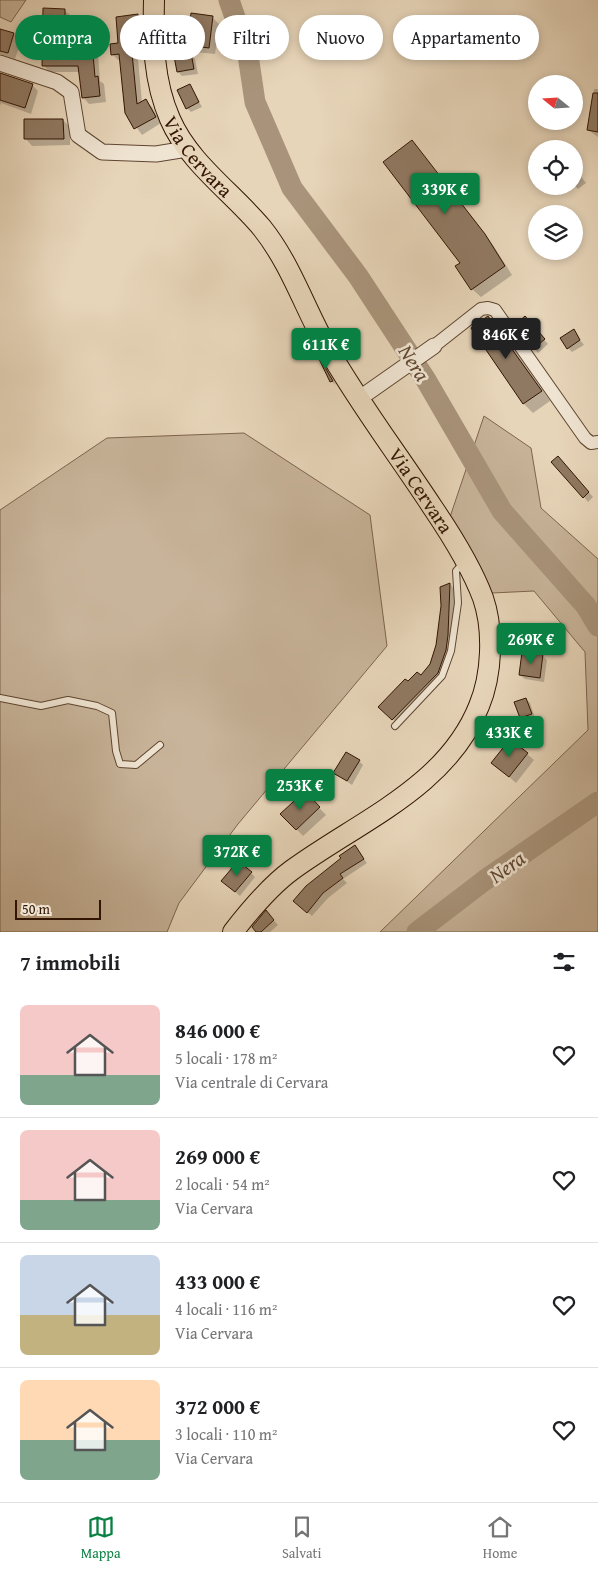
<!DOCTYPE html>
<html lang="it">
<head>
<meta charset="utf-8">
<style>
	body { margin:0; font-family:"Gentium Book Plus",serif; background:#f6f6f6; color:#202124; height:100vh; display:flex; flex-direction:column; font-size:19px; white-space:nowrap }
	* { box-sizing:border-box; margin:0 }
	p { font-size:16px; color:#757577 }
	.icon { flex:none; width:28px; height:28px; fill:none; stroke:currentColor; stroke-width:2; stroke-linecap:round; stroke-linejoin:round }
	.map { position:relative; height:932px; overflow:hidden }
	.panel { display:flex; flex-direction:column; background:#fff; flex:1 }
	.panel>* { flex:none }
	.banner { position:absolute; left:15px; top:15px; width:569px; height:45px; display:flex; gap:10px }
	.needle { width:32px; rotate:288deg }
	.tools { position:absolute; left:528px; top:75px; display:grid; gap:10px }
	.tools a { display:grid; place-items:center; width:55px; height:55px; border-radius:50%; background:#fff; box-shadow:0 2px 8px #0003; font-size:25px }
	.scale { position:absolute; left:15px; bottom:12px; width:86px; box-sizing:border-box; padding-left:5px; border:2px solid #321503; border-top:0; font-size:14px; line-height:18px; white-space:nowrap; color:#321503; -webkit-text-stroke:4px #efe4d2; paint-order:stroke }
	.price { position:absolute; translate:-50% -42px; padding:0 11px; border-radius:5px; background:#0b8043; color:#fff; font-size:16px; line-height:32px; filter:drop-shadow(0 1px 2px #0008) }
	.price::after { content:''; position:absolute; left:50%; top:30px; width:15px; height:11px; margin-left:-8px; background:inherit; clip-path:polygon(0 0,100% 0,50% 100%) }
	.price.selected { background:#222; color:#fff }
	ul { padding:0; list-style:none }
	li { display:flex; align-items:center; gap:15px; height:125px; padding:0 20px }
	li+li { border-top:1px solid #e0e0e0 }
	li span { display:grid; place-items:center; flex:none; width:140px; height:100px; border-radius:8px; color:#555 }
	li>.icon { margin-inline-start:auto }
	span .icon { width:60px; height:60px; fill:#fffc; stroke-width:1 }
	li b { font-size:21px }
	h2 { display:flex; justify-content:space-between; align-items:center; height:60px; padding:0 20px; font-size:21px }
	.pill { padding:0 18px; border-radius:22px; background:#fff; box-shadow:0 2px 8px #0003; font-size:18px; line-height:45px }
	.pill.selected { background:#0b8043; color:#fff }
	.dock { display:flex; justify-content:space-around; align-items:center; height:70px; border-top:1px solid #e0e0e0; background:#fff; font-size:14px; color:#757577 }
	.dock a { display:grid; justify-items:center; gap:2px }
	.dock .selected { color:#0b8043 }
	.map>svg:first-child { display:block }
	.green { fill:#c8b49a; stroke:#7d644e }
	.shadow { fill:#0003 }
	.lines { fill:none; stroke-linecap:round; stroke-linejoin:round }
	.river { stroke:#a9947b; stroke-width:21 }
	.building { fill:#907962; stroke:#321503 }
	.service-casing { stroke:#5f4530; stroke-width:8 }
	.minor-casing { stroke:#5f4530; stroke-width:14 }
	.tertiary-casing { stroke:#5f4530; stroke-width:17 }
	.primary-casing { stroke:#321503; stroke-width:22 }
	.service { stroke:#efe4d2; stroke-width:6 }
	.minor { stroke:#efe4d2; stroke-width:12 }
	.tertiary { stroke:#efe4d2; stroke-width:15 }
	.primary { stroke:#e7d5b9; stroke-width:20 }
	.labels { text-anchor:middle; stroke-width:5; stroke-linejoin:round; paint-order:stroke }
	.street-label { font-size:20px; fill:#321503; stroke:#efe4d2 }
	.water-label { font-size:21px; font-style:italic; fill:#624833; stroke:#efe4d2 }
</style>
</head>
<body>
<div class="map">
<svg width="598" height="932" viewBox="0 0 598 932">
	<rect width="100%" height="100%" fill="#e7d5b9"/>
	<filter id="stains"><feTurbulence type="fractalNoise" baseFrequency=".004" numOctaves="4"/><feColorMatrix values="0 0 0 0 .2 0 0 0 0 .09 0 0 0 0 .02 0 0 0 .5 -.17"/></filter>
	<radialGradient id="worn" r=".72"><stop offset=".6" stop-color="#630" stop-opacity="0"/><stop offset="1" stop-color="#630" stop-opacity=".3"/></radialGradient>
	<path class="green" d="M0 0H26L11 22 0 17Z
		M484 416 531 448 541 508 598 559V932H380L588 730 585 652 534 591 492 593 471 551 450 517Z
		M244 433 370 515 387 646 238 824 179 903 167 932H0V510L107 438Z"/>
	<path class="shadow" d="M64 10 71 16V23L90 22 96 28 100 81 104 84 106 102 89 104 83 97 80 72H50L43 65Z
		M137 15 143 22 145 59H138L142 103 146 101 152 107 161 123 142 135 126 113 121 60H118L112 54Z
		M212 17 219 24 215 54 195 52 188 45Z
		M0 30 14 34 21 41 15 59 0 54Z
		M191 55 195 59 198 74 182 76 178 72Z
		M0 74 32 85 38 91 31 114 1 103 0 106Z
		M190 85 202 107 191 112 187 108Z
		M594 89H598V137L588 130Z
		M63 120 70 127V145L32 146 26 139Z
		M412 141 493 245 512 275 481 297 472 289Z
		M574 167 586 183 578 189 574 185Z
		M490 319 499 328 550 401 533 413 524 404 473 329Z
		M529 322 548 344 538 353 517 325Z
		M573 331 584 345 572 352 568 348Z
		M315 349 336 385 331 381Z
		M562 462 593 497 588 502 584 497Z
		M450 584 455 590 456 610 452 656 443 679 399 725 380 707 408 683 421 676 432 665Z
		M542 655 547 660 544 682 525 679 520 675Z
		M526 699 530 703 535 718 525 722 521 718Z
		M527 754 534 760 516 783 493 763Z
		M359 761 363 765 352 785 335 773Z
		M305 793 326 815 303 836 282 814Z
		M355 847 367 863 343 879 347 883 328 898 312 916 299 905Z
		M251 873 255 877 240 896 227 885Z
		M270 916 278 925 270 932H258Z"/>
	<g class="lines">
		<path class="river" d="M229 0 248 55 255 102 292 188 358 276 426 380 502 511 586 606 598 626
			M417 932 485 880 598 802"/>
	</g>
	<path class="building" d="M43 8 65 9V22L90 20 95 77 98 76 100 96 82 98 78 66H42Z
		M191 13 213 16 209 48 187 45Z
		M138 14 139 53H132L137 104 146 99 156 117 134 129 125 113 119 54 111 55 110 44 118 43 116 17Z
		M0 29 14 33 8 53 0 51Z
		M191 53 194 69 177 72 174 56Z
		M0 73 33 84 25 108 0 100Z
		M190 84 199 102 186 109 177 90Z
		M593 93H598V132L587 130Z
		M24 119H63L64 139H24Z
		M412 140 485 234 505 266 471 290 455 266 460 263 383 162Z
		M488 316 542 391 523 404 471 328Z
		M525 316 545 339 533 349 515 325Z
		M574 329 580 340 567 349 560 338Z
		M311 342 315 350 333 381 330 382Z
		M558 456 589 492 583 498 551 462Z
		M450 583 448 635 446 650 438 673 392 720 378 707 405 679 408 681 417 672 421 675 430 664 436 645 441 606 440 587Z
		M522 652 543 654 540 678 519 675Z
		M526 698 532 714 520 718 514 702Z
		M510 739 528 753 509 777 491 763Z
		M346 752 360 760 347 781 333 773Z
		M305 791 320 807 296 830 280 814Z
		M355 845 364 859 340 874 343 878 323 893 307 913 293 901 306 886 341 858 339 856Z
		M238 861 252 872 235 892 221 881Z
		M266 910 274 920 261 932H256L252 927Z"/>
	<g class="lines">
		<g class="service-casing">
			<path id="service" d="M0 698 41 706 68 700 97 706 112 713 116 751 120 764 136 765 160 745
				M395 726 442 676 451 651 458 603 456 571 464 562"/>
		</g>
		<g class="minor-casing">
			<path id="minor" d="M434 346 481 309 488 308 495 310 585 438 591 443 598 442"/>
		</g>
		<g class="tertiary-casing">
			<path id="tertiary" d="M0 63 57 82 71 92 78 135 102 152 156 154 187 149
				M360 398 434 346"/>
		</g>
		<g class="primary-casing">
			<g id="primary">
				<path id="s1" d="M154 0C153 41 153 80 170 119 189 163 232 192 262 228 290 263 304 306 325 344 357 401 397 453 433 508 452 536 471 566 483 598 494 630 492 675 479 706 447 787 359 821 292 870 270 886 250 910 233 932"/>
			</g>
		</g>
		<use href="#service" class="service"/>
		<use href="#minor" class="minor"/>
		<use href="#tertiary" class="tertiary"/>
		<use href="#primary" class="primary"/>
	</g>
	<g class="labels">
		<g class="street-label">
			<text dy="7" stroke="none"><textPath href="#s1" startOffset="168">Via Cervara</textPath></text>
			<text dy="7" stroke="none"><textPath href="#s1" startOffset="572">Via Cervara</textPath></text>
		</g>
		<g class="water-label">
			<text transform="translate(414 363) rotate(57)" y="7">Nera</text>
			<text transform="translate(507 867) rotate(-36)" y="7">Nera</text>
		</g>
	</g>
	<rect width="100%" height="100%" filter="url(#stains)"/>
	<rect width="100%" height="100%" fill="url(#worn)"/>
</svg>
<div class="tools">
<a><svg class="needle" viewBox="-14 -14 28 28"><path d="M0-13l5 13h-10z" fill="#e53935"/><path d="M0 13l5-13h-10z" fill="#757577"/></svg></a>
<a><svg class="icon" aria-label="locate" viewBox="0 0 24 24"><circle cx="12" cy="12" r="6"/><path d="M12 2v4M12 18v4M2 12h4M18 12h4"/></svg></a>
<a><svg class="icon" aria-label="layers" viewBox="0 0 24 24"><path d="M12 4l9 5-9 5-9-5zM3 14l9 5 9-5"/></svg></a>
</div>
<div class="scale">50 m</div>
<b class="price" style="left:445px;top:215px">339K €</b>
<b class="price selected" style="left:506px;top:360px">846K €</b>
<b class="price" style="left:326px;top:370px">611K €</b>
<b class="price" style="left:531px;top:665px">269K €</b>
<b class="price" style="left:509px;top:758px">433K €</b>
<b class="price" style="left:300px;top:811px">253K €</b>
<b class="price" style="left:237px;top:877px">372K €</b>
<div class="banner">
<a class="pill selected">Compra</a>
<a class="pill">Affitta</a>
<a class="pill">Filtri</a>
<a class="pill">Nuovo</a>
<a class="pill">Appartamento</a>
</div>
</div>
<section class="panel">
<h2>7 immobili<svg class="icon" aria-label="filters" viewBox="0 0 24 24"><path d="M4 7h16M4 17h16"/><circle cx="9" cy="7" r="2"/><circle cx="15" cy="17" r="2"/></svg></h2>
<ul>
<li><span style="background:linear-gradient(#f6c9c9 70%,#7fa58c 0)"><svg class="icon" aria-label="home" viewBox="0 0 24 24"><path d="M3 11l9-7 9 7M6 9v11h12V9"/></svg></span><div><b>846 000 €</b><p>5 locali · 178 m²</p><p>Via centrale di Cervara</p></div><svg class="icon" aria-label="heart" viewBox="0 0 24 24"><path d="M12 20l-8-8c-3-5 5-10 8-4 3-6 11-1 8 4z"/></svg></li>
<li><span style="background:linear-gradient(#f6c9c9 70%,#7fa58c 0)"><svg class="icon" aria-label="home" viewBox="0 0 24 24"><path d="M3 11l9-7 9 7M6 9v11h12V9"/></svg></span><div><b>269 000 €</b><p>2 locali · 54 m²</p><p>Via Cervara</p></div><svg class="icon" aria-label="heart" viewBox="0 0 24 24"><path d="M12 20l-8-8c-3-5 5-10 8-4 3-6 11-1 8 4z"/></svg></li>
<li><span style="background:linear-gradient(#c9d6e8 60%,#c2b280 0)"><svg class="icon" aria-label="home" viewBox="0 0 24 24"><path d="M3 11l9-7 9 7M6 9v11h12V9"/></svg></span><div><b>433 000 €</b><p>4 locali · 116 m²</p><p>Via Cervara</p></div><svg class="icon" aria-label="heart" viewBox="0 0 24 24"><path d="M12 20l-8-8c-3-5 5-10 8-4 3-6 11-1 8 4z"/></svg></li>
<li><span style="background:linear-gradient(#ffd9b3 60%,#7fa58c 0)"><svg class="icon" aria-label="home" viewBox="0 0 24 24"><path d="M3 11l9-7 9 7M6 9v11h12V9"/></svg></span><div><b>372 000 €</b><p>3 locali · 110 m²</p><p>Via Cervara</p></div><svg class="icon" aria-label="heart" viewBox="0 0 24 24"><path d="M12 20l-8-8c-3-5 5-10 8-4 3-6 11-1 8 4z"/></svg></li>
</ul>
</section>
<nav class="dock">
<a class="selected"><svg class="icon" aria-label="map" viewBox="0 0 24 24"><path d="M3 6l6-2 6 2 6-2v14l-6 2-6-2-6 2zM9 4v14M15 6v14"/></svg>Mappa</a>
<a><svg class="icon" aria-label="saved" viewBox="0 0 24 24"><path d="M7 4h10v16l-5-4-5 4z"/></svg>Salvati</a>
<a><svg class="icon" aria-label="home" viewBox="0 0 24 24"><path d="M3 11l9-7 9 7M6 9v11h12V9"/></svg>Home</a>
</nav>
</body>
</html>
